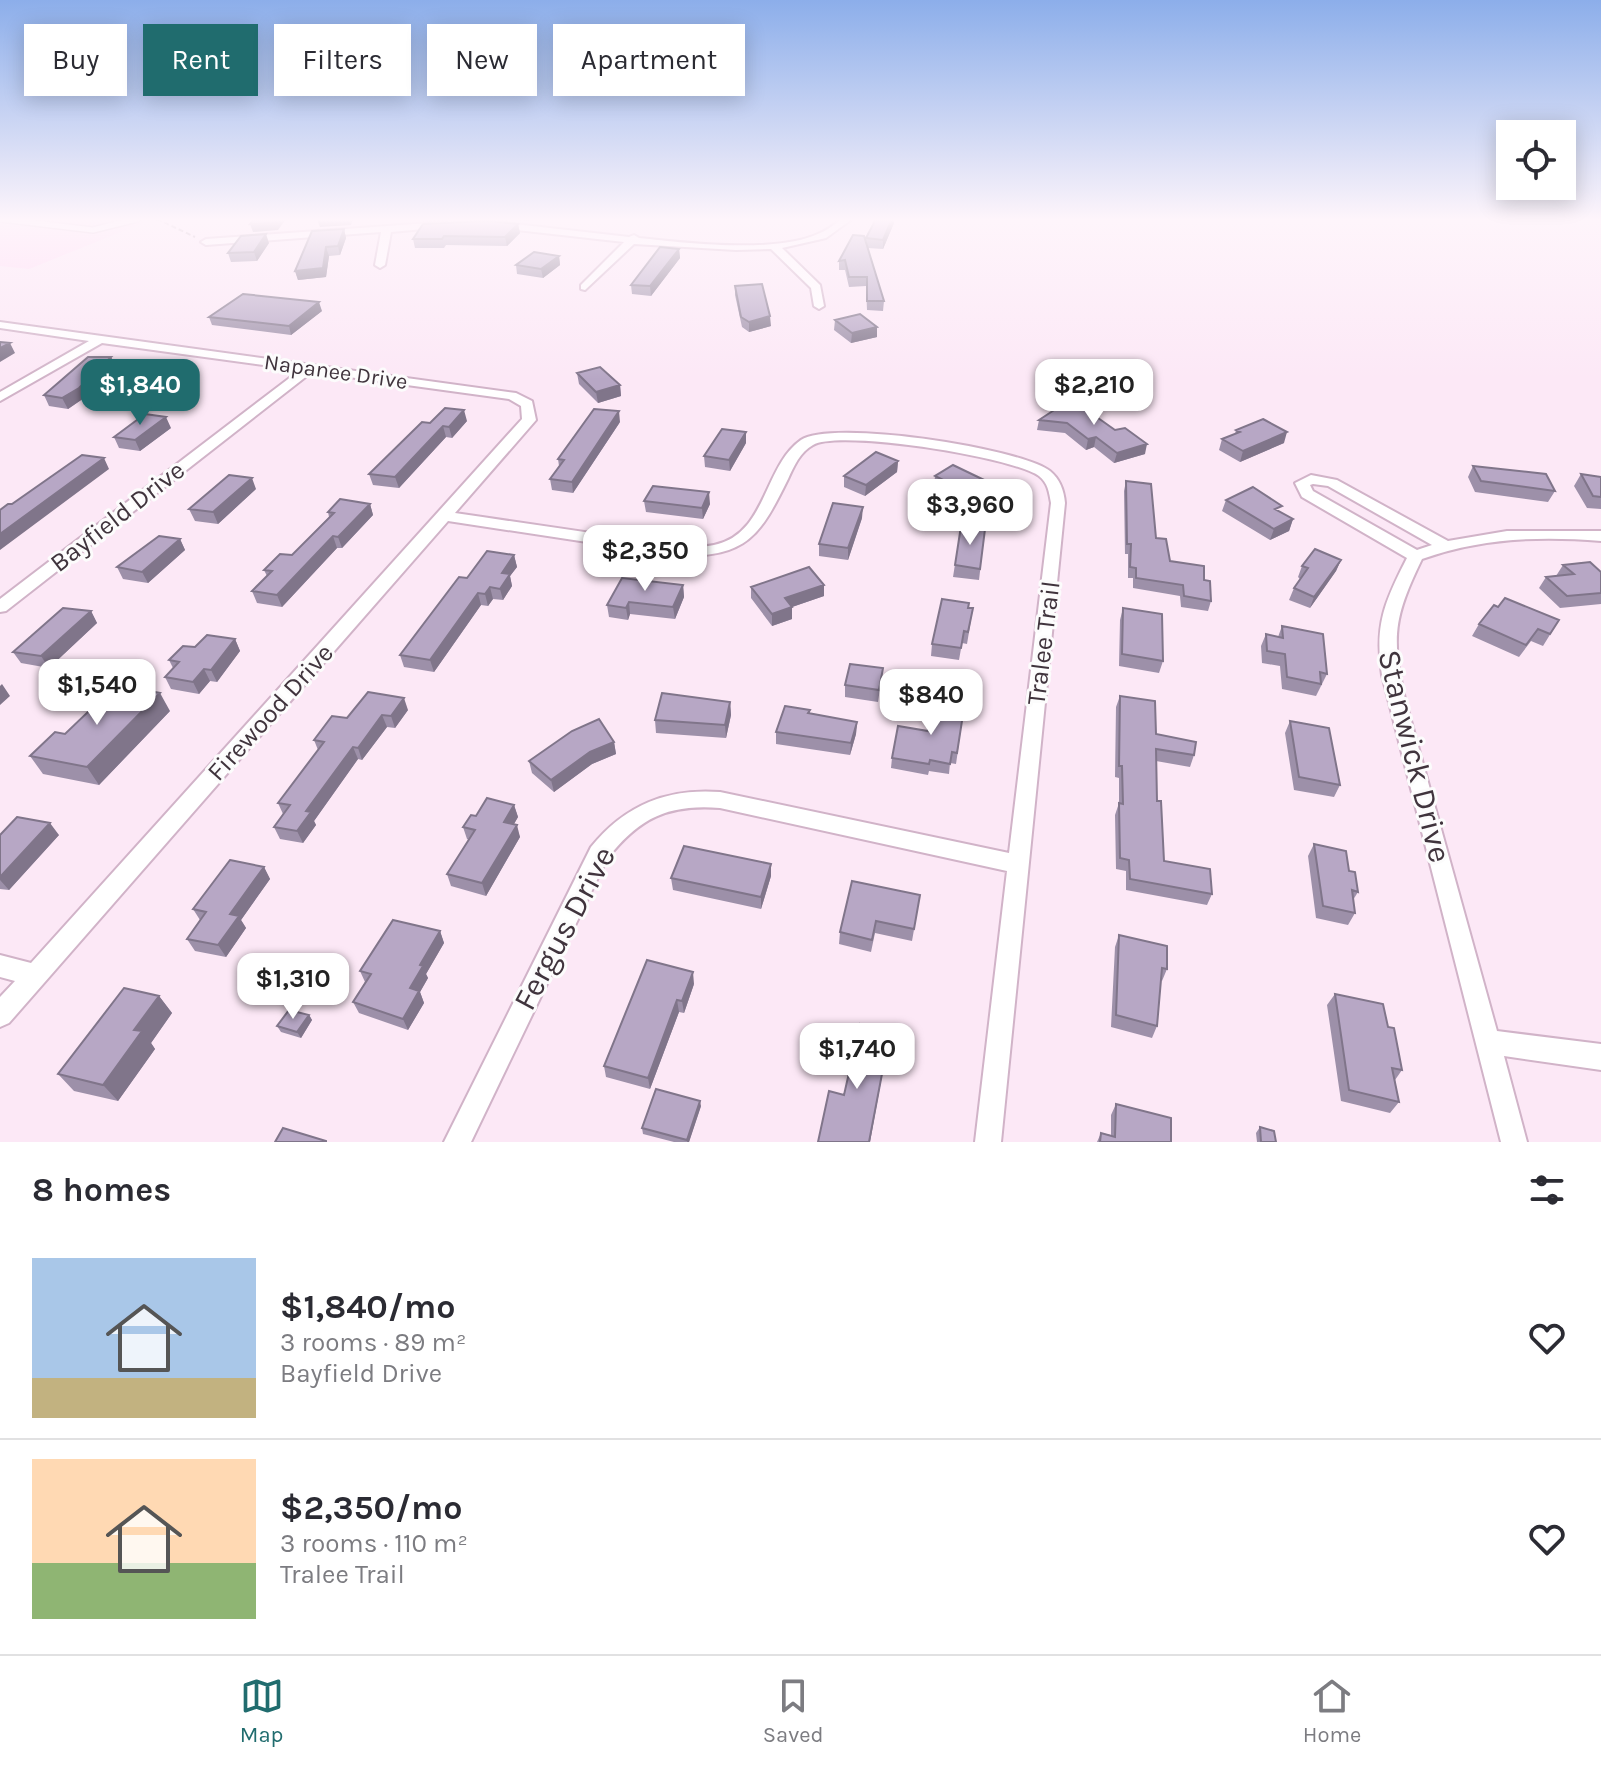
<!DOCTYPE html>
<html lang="en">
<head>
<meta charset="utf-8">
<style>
	body { margin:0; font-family:Karla,sans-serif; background:#f2f2f3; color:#2b2b33; height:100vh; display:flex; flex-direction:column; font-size:30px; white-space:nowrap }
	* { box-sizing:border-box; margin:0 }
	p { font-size:26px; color:#7c7c81 }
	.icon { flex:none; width:44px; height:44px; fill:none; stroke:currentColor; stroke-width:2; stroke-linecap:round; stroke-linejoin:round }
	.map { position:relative; height:1142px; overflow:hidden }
	.drawer { display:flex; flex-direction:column; background:#fff; flex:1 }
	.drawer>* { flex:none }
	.top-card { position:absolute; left:24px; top:24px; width:800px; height:72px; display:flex; gap:16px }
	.tools { position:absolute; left:1496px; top:120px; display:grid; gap:16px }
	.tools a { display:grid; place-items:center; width:80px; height:80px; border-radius:0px; background:#fff; box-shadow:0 4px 20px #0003; font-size:40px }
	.price { position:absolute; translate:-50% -68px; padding:0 18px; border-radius:16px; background:#fff; color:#222; font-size:26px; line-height:52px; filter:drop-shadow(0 2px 4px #0008) }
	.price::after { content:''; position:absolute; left:50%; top:48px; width:24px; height:18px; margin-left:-12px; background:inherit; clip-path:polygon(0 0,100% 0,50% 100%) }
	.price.selected { background:#206c6e; color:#fff }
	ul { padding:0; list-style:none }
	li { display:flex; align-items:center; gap:24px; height:200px; padding:0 32px }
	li+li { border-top:2px solid #e1e1e2 }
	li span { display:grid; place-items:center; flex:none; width:224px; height:160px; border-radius:0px; color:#555 }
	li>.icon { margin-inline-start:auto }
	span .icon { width:96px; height:96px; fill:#fffc; stroke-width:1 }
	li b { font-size:34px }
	h2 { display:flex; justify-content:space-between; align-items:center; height:96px; padding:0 32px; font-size:34px }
	.pill { padding:0 28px; border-radius:0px; background:#fff; box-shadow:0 4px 20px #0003; font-size:28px; line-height:72px }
	.pill.selected { background:#206c6e; color:#fff }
	.tabs { display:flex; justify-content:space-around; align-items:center; height:112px; border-top:2px solid #e1e1e2; background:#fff; font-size:22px; color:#7c7c81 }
	.tabs a { display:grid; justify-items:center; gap:4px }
	.tabs .selected { color:#206c6e }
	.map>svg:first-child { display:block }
	.built { fill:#ffd9f4 }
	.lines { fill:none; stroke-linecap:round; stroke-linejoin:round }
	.lane-casing { stroke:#d1b3c8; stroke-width:8 }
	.street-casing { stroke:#d1b3c8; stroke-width:4 }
	.path { stroke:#958590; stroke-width:2; stroke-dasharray:5 3; stroke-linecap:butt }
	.lane { stroke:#fff; stroke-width:5 }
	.street { fill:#fff; fill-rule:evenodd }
	.wall { fill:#9d90a9 }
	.shaded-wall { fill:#80758a }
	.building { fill:#b7a7c5; stroke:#80758a; stroke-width:2 }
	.labels { text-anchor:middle; stroke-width:6; stroke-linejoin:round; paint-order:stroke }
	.far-street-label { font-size:22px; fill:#40343d; stroke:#fcfcfc }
	.street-label { font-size:26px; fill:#40343d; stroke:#fcfcfc }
	.near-street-label { font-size:32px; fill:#40343d; stroke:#fcfcfc }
</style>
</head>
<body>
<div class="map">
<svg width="1601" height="1142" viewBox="0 0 1601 1142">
	<rect width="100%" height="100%" fill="#fce8f6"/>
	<path class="built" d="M0 219H153L29 269 0 266Z"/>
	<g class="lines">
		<g class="lane-casing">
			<path id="lane" d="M1 219 93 230 137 219"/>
		</g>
		<g class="street-casing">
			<path id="street" d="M841 219H852L826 238 782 248 820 285 824 306 819 309 814 306 811 288 771 249 736 250 634 244 585 290 581 289V285L624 242 498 228 493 225 498 222 629 237 634 235 639 238C687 243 777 254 820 233 828 230 835 224 841 219Z
				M443 222 446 223V227L391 232 385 265 380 268 375 265 381 232 206 245 201 242 206 239Z
				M0 322 516 393 532 401 536 420 455 513C509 521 563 529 618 537 649 542 683 551 714 545 767 534 763 467 801 440 831 419 1020 448 1050 471 1060 479 1064 491 1065 503L1001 1142H975L1007 871 720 808C668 804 639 818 607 859L471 1142H444L591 847C625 805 667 788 720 792L1009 853 1051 503C1049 492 1048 483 1039 476 1013 457 839 429 813 445 800 452 794 466 788 479 760 536 747 557 679 556L448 521 9 1023 0 1027V997L15 981 0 977V955L31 963 522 419 521 406 509 399 312 372 6 611 0 612V599L300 370 102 343 0 401V392L89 341 0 328Z
				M1311 475 1337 480 1448 541 1507 531H1601V541C1540 536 1481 538 1422 559 1394 617 1391 636 1405 699L1497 1031 1601 1044V1070L1504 1056 1527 1142H1501L1382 675C1374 625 1385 601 1407 558L1302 497 1295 483ZM1313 484 1328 486 1432 545 1417 550 1313 491 1310 485Z"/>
		</g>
		<path class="path" d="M157 219 195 237"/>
		<use href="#lane" class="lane"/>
		<use href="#street" class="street"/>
	</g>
	<path class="wall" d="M505 219H532L530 221Z
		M894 223 883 249 868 248 884 301 883 311 867 310 866 286 849 287 845 270H839V261L866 238Z
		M518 224 520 233 507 246 446 245 444 248H415L413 239Z
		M344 229 346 238 340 255 329 256 326 277 298 280 295 271Z
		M269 243 257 261 231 262 228 253Z
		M679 249 680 258 651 296 632 294 631 285Z
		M559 256 560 265 543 278 517 274 516 265Z
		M735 286 771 326 749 332 742 327 735 295Z
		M322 311 291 335 212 325 209 317Z
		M835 320 877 327V337L851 343 834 330Z
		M111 357 116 367 84 398 68 409 49 406 44 395Z
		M577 373 620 385 621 396 598 403 579 384Z
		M1087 410 1145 454 1114 463 1094 447 1086 450 1065 433 1037 430 1039 420Z
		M467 421 452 438 446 437 399 488 373 485 369 474 430 423Z
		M620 422 573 493 552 490 550 479 559 466 558 459Z
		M171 428 140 451 119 448 114 437Z
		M1236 430 1284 443 1240 462 1219 450 1222 439 1235 434Z
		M746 443 730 471 705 467 704 456Z
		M898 461 897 472 865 496 844 487V476Z
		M1473 466 1555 491 1548 502 1475 492 1468 477Z
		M1581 474 1601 477V509L1587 508 1574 486Z
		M935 476 1005 503 988 514 934 487Z
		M1126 481 1156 538 1170 561 1204 580 1211 601 1208 611 1181 607 1180 596 1133 588V578H1128V554H1125L1124 491Z
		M256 489 218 524 195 521 189 509Z
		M1226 500 1280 512 1293 519 1289 531 1270 540 1222 511Z
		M644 501 710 504 703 519 646 512Z
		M370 504 373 515 342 548H337L282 607 257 603 252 591 267 576 264 570 292 555 329 517 328 512Z
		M862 518 848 560 819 556V544Z
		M961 526 985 529 979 580 953 577Z
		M180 539 185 550 148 583 123 579 117 567Z
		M514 555 517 567 510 576 512 586 503 600 493 599 488 606 481 605 434 672 404 667 400 655Z
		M1341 560 1336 571 1310 608 1289 600 1294 588 1300 579 1298 577 1302 566Z
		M1563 565 1601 572V604L1560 608 1539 588 1546 577 1556 576Z
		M683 585 684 597 675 619 630 614 628 620 609 617 607 605Z
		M751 587 824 596 792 607V619L772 626 751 598Z
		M1498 607 1559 620 1543 646 1531 641 1519 657 1472 636 1479 624Z
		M973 608 967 644 962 643 959 660 931 656 932 644Z
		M1123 608 1163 661 1159 673 1119 666 1120 620Z
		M91 611 97 623 49 668 21 663 13 652Z
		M1282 626 1327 674 1316 696 1282 689 1280 666 1262 663 1261 646 1266 634 1278 637Z
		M235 639 240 651 217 682 210 681 199 694 171 689 165 677 173 668 169 660 195 647Z
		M883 668 878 702 845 697V685Z
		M1120 696 1156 734 1194 755 1190 767 1156 761 1157 801 1164 861 1212 894 1207 905 1126 890V871L1116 869 1115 815 1119 803V778L1115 777 1116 707Z
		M730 702 731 715 726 738 656 733 655 720Z
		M964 708 956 764 950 763 949 774 929 771 928 775 891 768 892 758 928 731Z
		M408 710 395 728 387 727 362 760 358 759 314 821 316 825 303 843 280 839 274 827 283 814 278 803 318 750 314 740 347 718Z
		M810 710V713L857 722 856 734 850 755 776 744V732Z
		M170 711 99 785 43 774 30 756 65 734Z
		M1290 721 1340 785 1334 797 1294 790 1285 733Z
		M614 742 616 754 592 764 554 792 532 773 529 761Z
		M514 805 518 817 514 824 520 837 486 896 451 886 447 874 469 840 467 839 463 827 476 816Z
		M0 835H59L9 890 0 889Z
		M1314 844 1349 871 1358 892 1353 900 1355 913 1348 925 1316 918 1308 856Z
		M264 867 270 879 241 920 246 928 226 957 195 951 187 939 200 920 193 909Z
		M771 876 761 909 673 890 671 878Z
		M918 907 912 941 875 933 871 952 839 944 840 932Z
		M440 931 444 943 426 974 428 978 420 992 424 1003 408 1030 359 1013 353 1002 365 982 360 971Z
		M1119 935 1167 969 1162 981 1161 980 1157 1026 1152 1038 1111 1027 1115 947Z
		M694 984 684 1013 679 1012 650 1089 606 1077 604 1066Z
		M1335 994 1388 1027 1402 1070 1395 1080 1399 1102 1390 1113 1341 1101 1327 1005Z
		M159 996 172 1013 151 1043 155 1049 118 1101 74 1091 58 1074Z
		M309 1015 312 1020 301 1038 281 1032 277 1026Z
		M1116 1104 1171 1142H1097L1101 1133 1111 1135V1115Z
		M701 1106 689 1142H674L643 1134 642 1128Z
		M1260 1127 1276 1142H1257L1256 1133Z"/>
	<path class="shaded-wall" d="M277 219H286L278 230 253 232 250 224Z
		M317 219H353L351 225 320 227Z
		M892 219H894V223L883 249V240Z
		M518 224 520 233 507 246 505 237Z
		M344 229 346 238 340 255 338 246Z
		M266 234 269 243 257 261 254 252Z
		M326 247 329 256 326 277 298 280 295 271Z
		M679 249 680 258 651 296 650 286Z
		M559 256 560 265 543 278 541 269Z
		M319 302 322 311 291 335 289 326Z
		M770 316 771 326 749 332V322Z
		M877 327V337L851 343 852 333Z
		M10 343 15 353 0 362V348Z
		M111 357 116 367 84 398 68 409 62 398Z
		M620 385 621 396 598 403 596 392Z
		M464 410 467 421 452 438 449 427Z
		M619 411 620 422 573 493 572 482Z
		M166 417 171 428 140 451 135 440Z
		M443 426 446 437 399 488 395 477Z
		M746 432V443L730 471 729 460Z
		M1287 432 1284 443 1240 462 1243 451Z
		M1096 437 1094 447 1086 450 1088 439Z
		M1147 444 1145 454 1114 463 1117 453Z
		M104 458 109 469 0 550V534Z
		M898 461 897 472 865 496 866 485Z
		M252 478 256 489 218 524 213 512Z
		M1007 491 1005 503 988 514 990 503Z
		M709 492 710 504 703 519 702 508Z
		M370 504 373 515 342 548 338 537Z
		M863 507 862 518 848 560V548Z
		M1293 519 1289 531 1270 540 1274 529Z
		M333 536 337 548 282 607 277 595Z
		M180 539 185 550 148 583 142 572Z
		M514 555 517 567 510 576 512 586 503 600 500 589 502 573Z
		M1341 560 1336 571 1310 608 1314 597Z
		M683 585 684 597 675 619 673 607Z
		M824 585V596L792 607V619L772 626V614L785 598Z
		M490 587 493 599 488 606 485 594Z
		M478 593 481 605 434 672 430 660Z
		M629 602 630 614 628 620 626 608Z
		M91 611 97 623 49 668 41 656Z
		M235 639 240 651 217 682 211 670Z
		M204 669 210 681 199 694 193 682Z
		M2 684 10 696 0 705V686Z
		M160 693 170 711 99 785 87 767Z
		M404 698 408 710 395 728 391 716Z
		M730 702 731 715 726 738 725 725Z
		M382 715 387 727 362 760 358 748Z
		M857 722 856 734 850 755 851 743Z
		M614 742 616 754 592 764 554 792 551 780 590 752Z
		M353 747 358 759 314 821 316 825 303 843 297 831 306 811Z
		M514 805 518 817 508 834 504 822Z
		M50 823 59 835 9 890 0 880V877Z
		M517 825 520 837 486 896 482 883Z
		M771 864V876L761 909V897Z
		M264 867 270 879 241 920 246 928 226 957 218 945 230 914Z
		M440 931 444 943 426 974 428 978 420 992 424 1003 408 1030 403 1019 410 988 420 965Z
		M693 972 694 984 684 1013 682 1001Z
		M159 996 172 1013 151 1043 155 1049 118 1101 103 1085 134 1030Z
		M677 1000 679 1012 650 1089 648 1078Z
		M309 1015 312 1020 301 1038 297 1032Z
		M890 1032 870 1142H869Z
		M700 1101 701 1106 689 1142H687Z"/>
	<path class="building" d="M254 219H277L275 222 250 224Z
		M876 219H892L883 240 866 238Z
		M488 221 518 224 505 237 444 236 442 239H413L423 224Z
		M344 229 338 246 326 247 323 268 295 271 312 231Z
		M266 234 254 252 228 253 241 236Z
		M853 235 864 236 884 301H867V277H849L845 260 839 261Z
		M660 247 679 249 650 286 631 285Z
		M534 252 559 256 541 269 516 265Z
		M762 284 770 316 749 322 741 317 735 286Z
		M243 294 319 302 289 326 209 317Z
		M860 314 877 327 852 333 835 320Z
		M0 342 10 343 0 348Z
		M88 357H111L79 388 62 398 44 395Z
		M600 367 620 385 596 392 577 373Z
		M1071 399 1088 405 1084 408 1115 430 1125 428 1147 444 1117 453 1096 437 1088 439 1067 423 1039 420Z
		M445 408 464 410 449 427 443 426 395 477 369 474 422 422 430 423Z
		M594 409 619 411 572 482 550 479 564 460 558 459Z
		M145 414 166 417 135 440 114 437Z
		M1263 419 1287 432 1243 451 1222 439 1240 432 1236 430Z
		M722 429 746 432 729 460 704 456Z
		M876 452 898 461 866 485 844 476Z
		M82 455 104 458 0 534V510L8 504H12Z
		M953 465 1007 491 990 503 935 476Z
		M1473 466 1546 474 1555 491 1481 481Z
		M1581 474 1601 477V497L1593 496Z
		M229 475 252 478 213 512 189 509Z
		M1126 481 1151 484 1156 538 1166 539 1170 561 1204 566V580L1210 581 1211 601 1184 596 1183 585 1136 578V568L1130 567 1131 544H1127Z
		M653 486 709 492 702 508 644 501Z
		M1253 487 1282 506 1275 509 1293 519 1274 529 1226 500Z
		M340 499 370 504 338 537 333 536 277 595 252 591 272 571 264 570 280 554 292 555 334 513 328 512Z
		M833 503 863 507 848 548 819 544Z
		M961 526 985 529 980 569 955 565Z
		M159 536 180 539 142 572 117 567Z
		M1315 549 1341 560 1314 597 1294 588 1308 568 1302 566Z
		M487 551 514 555 502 573 510 574 500 589 490 587 485 594 478 593 430 660 400 655 459 577 467 578Z
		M1590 562 1601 572V593L1567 596 1546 577 1574 574 1563 565Z
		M809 567 824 585 785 598 792 607 772 614 751 587Z
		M622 578 683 585 673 607 629 602 626 608 607 605Z
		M1505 598 1559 620 1550 634 1538 629 1526 645 1479 624 1494 605 1498 607Z
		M942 599 969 603 968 608H973L968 632 964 631 961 648 932 644Z
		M63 608 91 611 41 656 13 652Z
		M1123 608 1162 614 1163 661 1122 654Z
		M1282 626 1323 634 1327 674 1320 672 1321 684 1287 677 1285 654 1267 651 1266 634 1283 638Z
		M207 635 235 639 211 670 204 669 193 682 165 677 179 662 169 660 183 646 195 647Z
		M850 664 883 668 879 690 845 685Z
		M116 685 160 693 87 767 30 756 55 732 65 734Z
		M368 692 404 698 391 716 382 715 358 748 353 747 306 811 311 812 297 831 274 827 290 805 278 803 324 742 314 740 332 716 347 718Z
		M662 693 730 702 725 725 655 720Z
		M1120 696 1155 701 1156 734 1196 742 1194 755 1156 749 1157 801H1161L1164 861 1210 869 1212 894 1130 879 1129 860 1120 858 1119 803 1123 804 1122 766H1119Z
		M934 702 964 708 957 753 952 752 950 764 930 760 929 764 892 758 898 726 928 731Z
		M785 706 810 710 808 713 857 722 851 743 776 732Z
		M599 719 614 742 590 752 551 780 529 761 572 731Z
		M1290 721 1329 728 1340 785 1299 777Z
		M487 798 514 805 504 822 517 825 482 883 447 874 475 830 463 827 471 815 476 816Z
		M17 817 50 823 0 877V835Z
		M1314 844 1346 851 1349 871 1355 872 1358 892 1352 890 1355 913 1323 906Z
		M684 846 771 864 761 897 671 878Z
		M230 860 264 867 230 914 239 916 218 945 187 939 206 912 193 909Z
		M852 881 920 895 914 929 876 921 872 940 840 932Z
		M393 920 440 931 420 965 423 966 410 988 419 991 403 1019 353 1002 371 974 360 971Z
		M1119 935 1167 946V969L1162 968 1157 1026 1116 1015Z
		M647 960 693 972 682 1001 677 1000 648 1078 604 1066Z
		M124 988 159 996 134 1030 142 1031 103 1085 58 1074Z
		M1335 994 1383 1004 1388 1027 1394 1028 1402 1070 1392 1068 1399 1102 1349 1090Z
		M289 1010 309 1015 297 1032 277 1026Z
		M860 1024 890 1032 869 1142H818L829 1091 844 1095Z
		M656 1089 700 1101 687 1140 642 1128Z
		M1116 1104 1171 1118V1142H1100L1101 1133 1115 1137Z
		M1260 1127 1274 1131 1276 1142H1261Z
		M283 1128 326 1141V1142H275Z"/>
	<linearGradient id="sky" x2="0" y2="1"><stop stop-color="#8caeea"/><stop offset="0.58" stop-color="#fef5fb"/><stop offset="1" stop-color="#fef5fb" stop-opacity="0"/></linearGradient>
	<rect width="1601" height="379" fill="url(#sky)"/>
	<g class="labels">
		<g class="far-street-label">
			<text transform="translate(336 371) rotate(8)" y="8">Napanee Drive</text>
		</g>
		<g class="street-label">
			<text transform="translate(117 516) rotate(-38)" y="9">Bayfield Drive</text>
			<text transform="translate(1043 643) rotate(-83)" y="9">Tralee Trail</text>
			<text transform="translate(270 712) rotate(-48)" y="9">Firewood Drive</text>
		</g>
		<g class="near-street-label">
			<text transform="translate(1415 756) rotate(76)" y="11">Stanwick Drive</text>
			<text transform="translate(564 928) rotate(-62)" y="11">Fergus Drive</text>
		</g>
	</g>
</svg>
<div class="tools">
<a><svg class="icon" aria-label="locate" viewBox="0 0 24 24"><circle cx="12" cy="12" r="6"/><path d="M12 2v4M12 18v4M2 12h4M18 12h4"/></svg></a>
</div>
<b class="price selected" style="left:140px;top:427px">$1,840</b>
<b class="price" style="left:1094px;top:427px">$2,210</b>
<b class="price" style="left:970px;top:547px">$3,960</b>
<b class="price" style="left:645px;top:593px">$2,350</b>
<b class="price" style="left:97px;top:727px">$1,540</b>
<b class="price" style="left:931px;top:737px">$840</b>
<b class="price" style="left:293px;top:1021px">$1,310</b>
<b class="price" style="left:857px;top:1091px">$1,740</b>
<div class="top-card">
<a class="pill">Buy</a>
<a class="pill selected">Rent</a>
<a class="pill">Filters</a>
<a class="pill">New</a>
<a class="pill">Apartment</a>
</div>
</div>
<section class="drawer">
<h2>8 homes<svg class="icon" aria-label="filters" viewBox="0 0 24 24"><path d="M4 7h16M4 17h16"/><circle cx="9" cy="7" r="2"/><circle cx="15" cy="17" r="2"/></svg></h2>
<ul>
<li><span style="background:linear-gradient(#a9c7e8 75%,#c2b280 0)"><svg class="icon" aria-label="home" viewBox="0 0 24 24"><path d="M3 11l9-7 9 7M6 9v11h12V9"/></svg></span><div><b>$1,840/mo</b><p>3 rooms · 89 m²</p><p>Bayfield Drive</p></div><svg class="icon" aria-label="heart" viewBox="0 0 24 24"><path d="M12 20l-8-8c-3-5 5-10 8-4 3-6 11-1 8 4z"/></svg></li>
<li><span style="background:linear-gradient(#ffd9b3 65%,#8fb573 0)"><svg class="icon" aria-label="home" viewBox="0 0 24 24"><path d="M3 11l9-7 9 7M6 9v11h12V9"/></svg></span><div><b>$2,350/mo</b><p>3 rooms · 110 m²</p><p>Tralee Trail</p></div><svg class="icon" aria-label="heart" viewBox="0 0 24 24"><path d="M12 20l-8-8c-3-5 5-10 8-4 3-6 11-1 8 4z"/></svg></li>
</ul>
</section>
<nav class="tabs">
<a class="selected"><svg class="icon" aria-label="map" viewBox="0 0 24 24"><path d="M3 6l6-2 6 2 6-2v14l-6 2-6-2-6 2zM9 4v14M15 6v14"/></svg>Map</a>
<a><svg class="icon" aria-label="saved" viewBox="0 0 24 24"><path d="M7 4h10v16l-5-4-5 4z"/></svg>Saved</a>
<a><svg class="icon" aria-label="home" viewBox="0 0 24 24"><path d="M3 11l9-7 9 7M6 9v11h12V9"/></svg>Home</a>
</nav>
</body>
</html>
